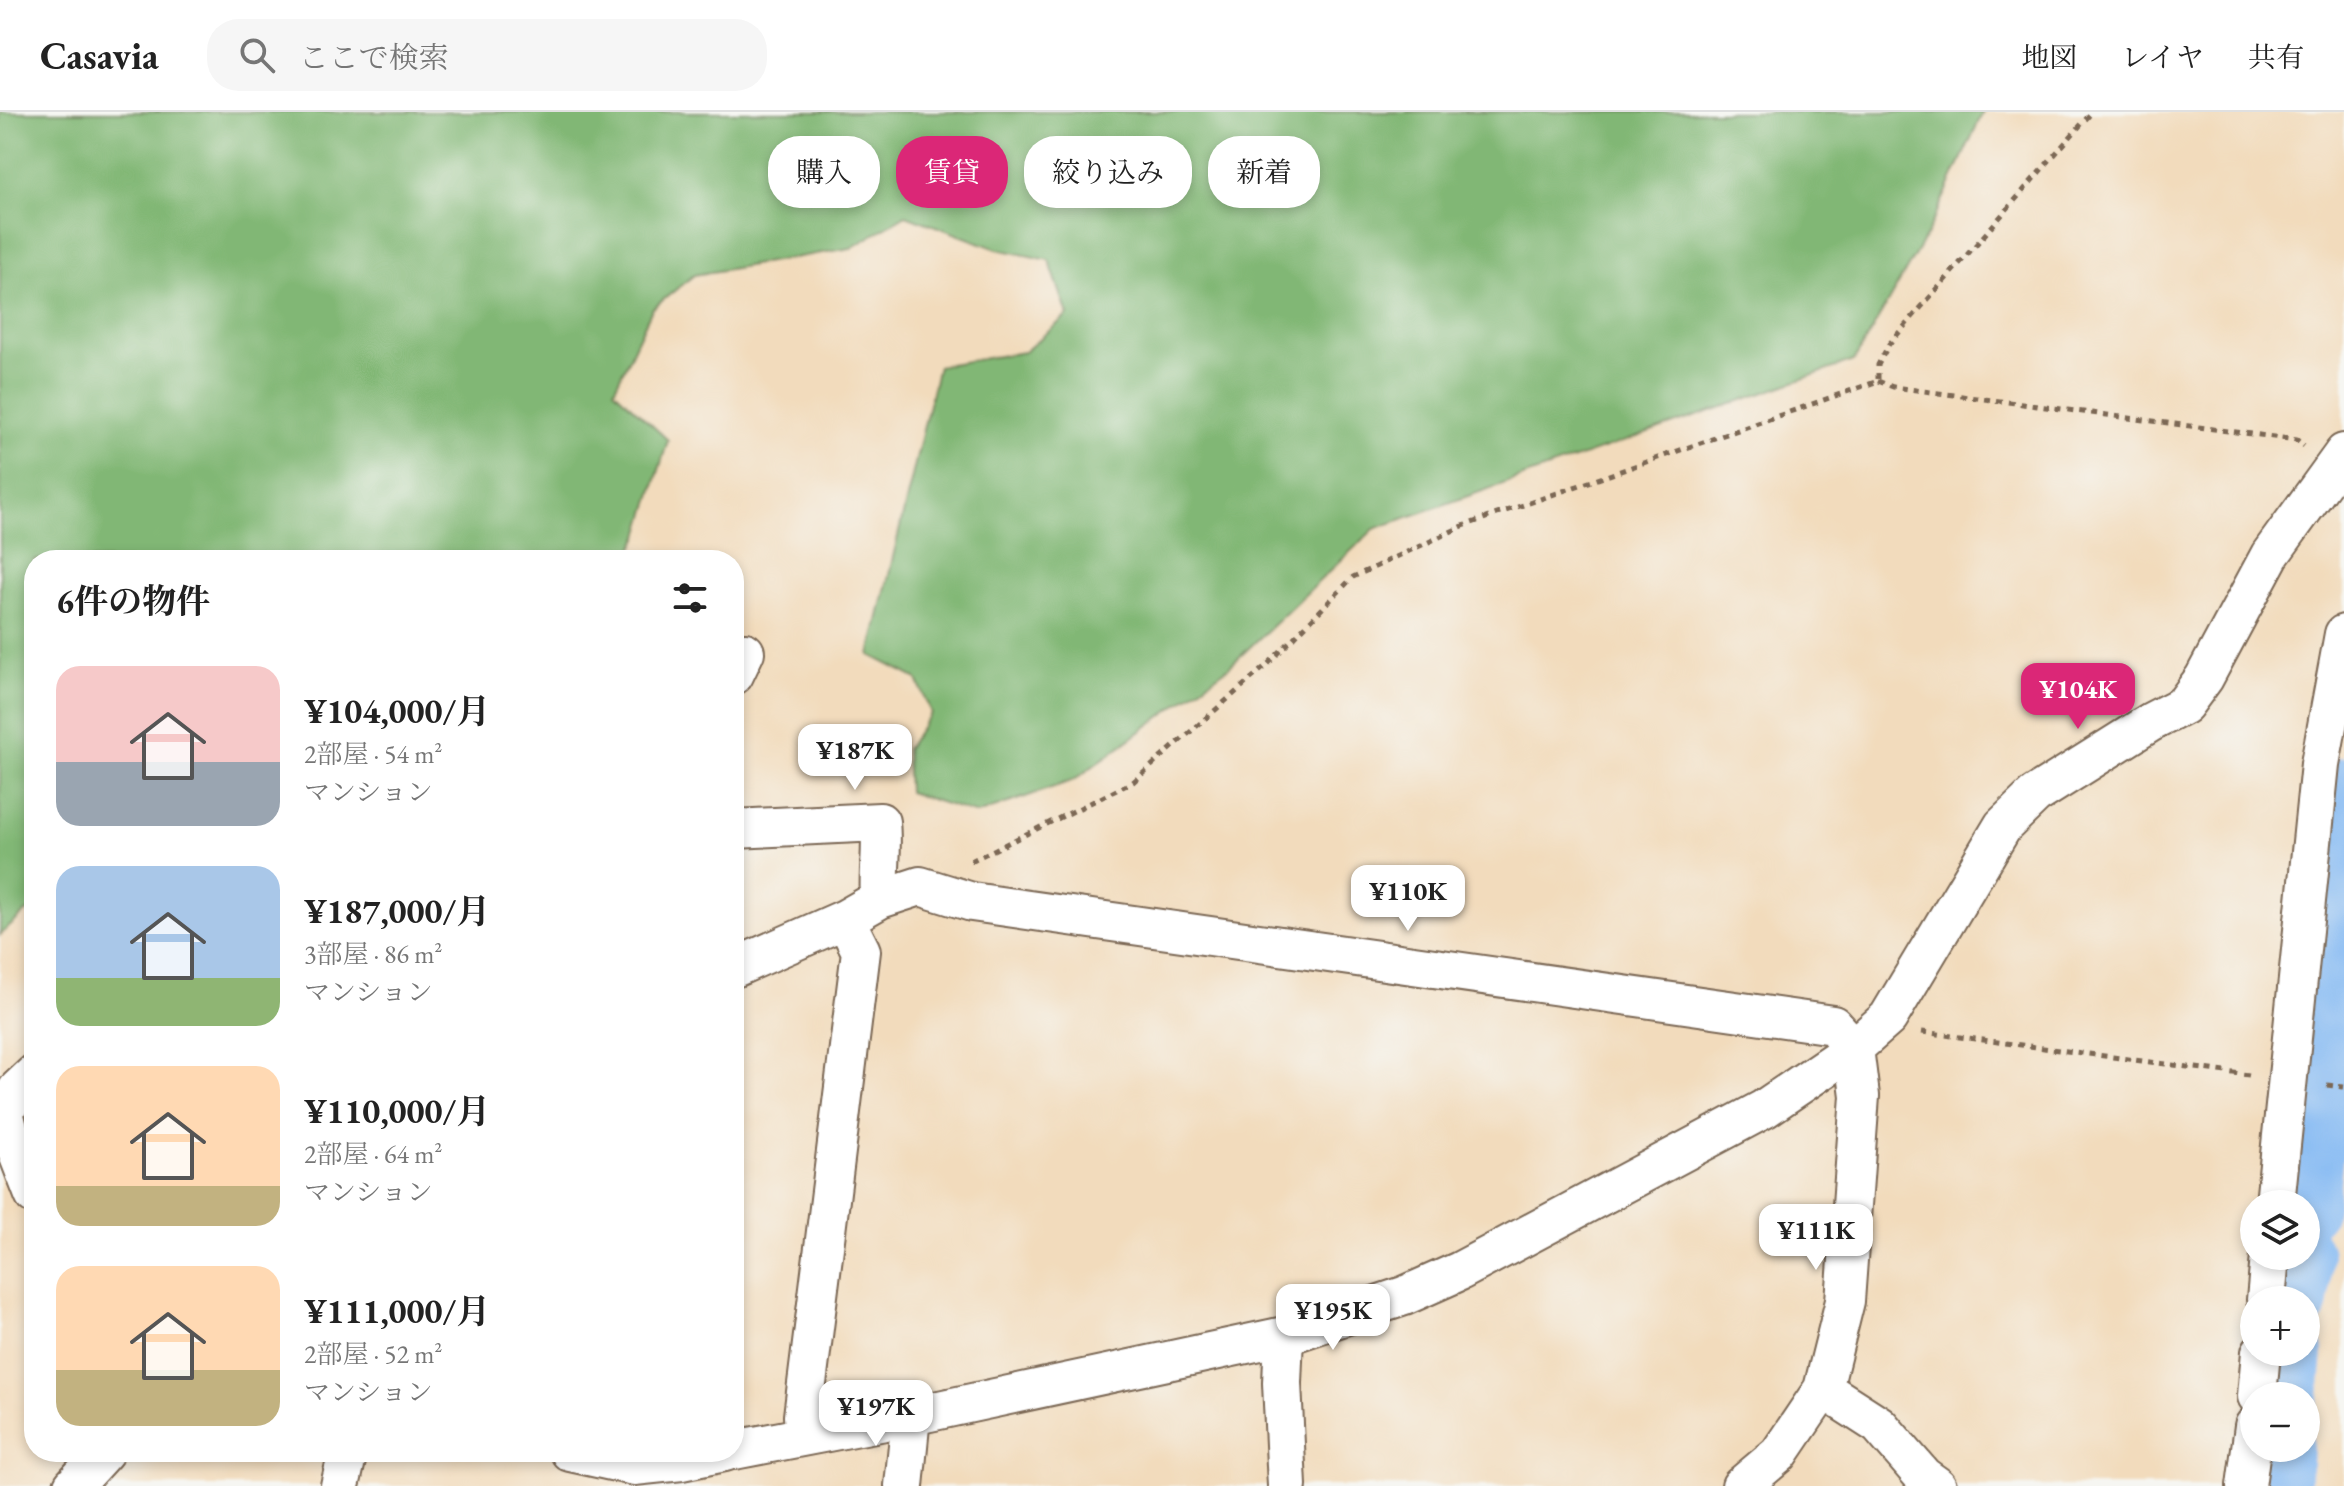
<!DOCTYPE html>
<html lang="ja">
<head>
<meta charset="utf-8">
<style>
	body { margin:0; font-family:"EB Garamond","Noto Serif JP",serif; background:#f6f6f6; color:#222; height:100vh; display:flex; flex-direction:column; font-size:30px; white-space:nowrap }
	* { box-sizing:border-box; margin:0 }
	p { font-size:26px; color:#767676 }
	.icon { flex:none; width:44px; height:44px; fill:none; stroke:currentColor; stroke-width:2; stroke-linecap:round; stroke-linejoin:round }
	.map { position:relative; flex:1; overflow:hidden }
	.side { position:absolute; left:24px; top:438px; width:720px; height:912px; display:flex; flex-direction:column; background:#fff; border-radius:32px; box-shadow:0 4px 12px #0003 }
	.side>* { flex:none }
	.top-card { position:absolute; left:768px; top:24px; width:760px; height:72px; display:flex; gap:16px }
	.controls { position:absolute; left:2240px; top:1078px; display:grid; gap:16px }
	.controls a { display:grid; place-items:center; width:80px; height:80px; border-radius:50%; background:#fff; box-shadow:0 4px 12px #0003; font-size:40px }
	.price { position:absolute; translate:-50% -68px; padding:0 18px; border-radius:16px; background:#fff; color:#222; font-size:26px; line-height:52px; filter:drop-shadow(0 2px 4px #0008) }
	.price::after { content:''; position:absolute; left:50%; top:48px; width:24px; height:18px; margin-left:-12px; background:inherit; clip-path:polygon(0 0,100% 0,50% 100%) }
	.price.active { background:#db2777; color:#fff }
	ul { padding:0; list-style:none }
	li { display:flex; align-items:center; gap:24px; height:200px; padding:0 32px }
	li span { display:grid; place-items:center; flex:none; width:224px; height:160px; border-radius:24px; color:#555 }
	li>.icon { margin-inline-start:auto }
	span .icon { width:96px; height:96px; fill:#fffc; stroke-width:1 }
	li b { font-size:34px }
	h2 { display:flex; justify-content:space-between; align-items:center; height:96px; padding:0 32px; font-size:34px }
	.pill { padding:0 28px; border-radius:32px; background:#fff; box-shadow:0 4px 12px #0003; font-size:28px; line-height:72px }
	.pill.active { background:#db2777; color:#fff }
	header { display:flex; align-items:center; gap:48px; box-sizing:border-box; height:112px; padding:0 40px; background:#fff; border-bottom:2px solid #e0e0e0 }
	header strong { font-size:38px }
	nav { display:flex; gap:44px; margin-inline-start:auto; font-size:28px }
	.search { width:560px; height:72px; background:#f6f6f6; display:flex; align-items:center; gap:20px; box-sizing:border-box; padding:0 28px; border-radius:32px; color:#767676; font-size:30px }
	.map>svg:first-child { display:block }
	.forest { fill:#81b774; stroke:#5e7049; stroke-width:2 }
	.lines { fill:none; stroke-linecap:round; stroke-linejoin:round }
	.river { stroke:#84b9f3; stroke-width:72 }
	.minor-casing { stroke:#7b6855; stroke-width:42 }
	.path { stroke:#7b6855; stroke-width:5; stroke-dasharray:6 6; stroke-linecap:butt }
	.minor { stroke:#fff; stroke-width:38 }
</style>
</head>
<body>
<header>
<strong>Casavia</strong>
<div class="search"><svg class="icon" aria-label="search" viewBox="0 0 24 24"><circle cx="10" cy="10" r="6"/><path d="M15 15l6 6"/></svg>ここで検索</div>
<nav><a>地図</a><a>レイヤ</a><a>共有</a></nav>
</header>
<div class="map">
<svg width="2344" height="1374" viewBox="0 0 2344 1374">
	<rect width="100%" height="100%" fill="#f6f6f2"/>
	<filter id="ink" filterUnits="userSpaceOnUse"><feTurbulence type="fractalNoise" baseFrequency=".0125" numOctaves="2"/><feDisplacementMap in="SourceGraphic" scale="16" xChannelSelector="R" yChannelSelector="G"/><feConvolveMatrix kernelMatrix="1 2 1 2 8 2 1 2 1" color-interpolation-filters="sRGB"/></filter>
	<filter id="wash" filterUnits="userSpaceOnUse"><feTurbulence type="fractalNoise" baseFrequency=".006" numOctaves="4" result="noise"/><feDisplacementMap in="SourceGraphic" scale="32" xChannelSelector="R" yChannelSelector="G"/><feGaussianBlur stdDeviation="1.8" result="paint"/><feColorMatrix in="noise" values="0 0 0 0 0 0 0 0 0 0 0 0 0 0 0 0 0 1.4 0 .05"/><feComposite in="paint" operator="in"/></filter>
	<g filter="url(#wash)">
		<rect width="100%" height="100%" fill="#f2dbbc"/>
		<path class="forest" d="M0 0H1983L1928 120 1854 249 1374 417 1230 554 1074 668 977 702 908 680 906 637 931 601 917 567 870 543 938 254 1024 240 1068 203 1049 148 997 137 906 103 851 136 694 163 652 197 614 278 668 328 639 424 627 448H34V796L26 800 0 823Z"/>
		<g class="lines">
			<path class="river" d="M2302 1092 2344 681
				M2293 1188 2297 1144
				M2283 1284 2287 1240
				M2274 1374 2277 1336"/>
		</g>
	</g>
	<g filter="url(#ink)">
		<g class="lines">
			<g class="minor-casing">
				<path id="minor" d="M734 563 745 540
					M734 717 880 710C883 736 878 761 880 787
					M734 856 845 807 880 787 920 774 972 790 1833 913 1854 936 1860 984 1845 1189 1823 1277 1779 1342 1741 1374
					M4 1000 8 1016 34 1083
					M0 1002 4 1000 18 977 34 962
					M2275 1092 2320 652 2344 522
					M2266 1188 2270 1144
					M1284 1224 1282 1271 1287 1374
					M1823 1277 1879 1313 1923 1364 1937 1374
					M2257 1284 2261 1240
					M805 1324 803 1304 861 839 845 807
					M734 1338 911 1304 1284 1224 1404 1184 1460 1159 1764 997 1854 936 1888 906 2003 714 2035 683 2151 610 2184 593 2204 566 2270 443 2344 341
					M570 1340 634 1354 682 1349 725 1340
					M73 1374 104 1340
					M340 1374 348 1340
					M904 1374 911 1304
					M2246 1374 2254 1314"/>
			</g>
			<path class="path" d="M1878 269 1893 275 2297 328 2304 334
				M971 749 1133 670 1268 552 1353 465 1463 414 1878 269V253L1889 232 2092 0
				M1922 920 2249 963
				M2327 973 2344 975"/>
			<use href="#minor" class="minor"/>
		</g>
	</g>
</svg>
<div class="controls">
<a><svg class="icon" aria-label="layers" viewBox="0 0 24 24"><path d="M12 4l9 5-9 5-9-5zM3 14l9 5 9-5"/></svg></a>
<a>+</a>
<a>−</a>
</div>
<b class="price active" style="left:2078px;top:619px">¥104K</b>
<b class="price" style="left:855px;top:680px">¥187K</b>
<b class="price" style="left:1408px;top:821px">¥110K</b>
<b class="price" style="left:1816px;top:1160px">¥111K</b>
<b class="price" style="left:1333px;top:1240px">¥195K</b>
<b class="price" style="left:876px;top:1336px">¥197K</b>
<div class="top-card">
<a class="pill">購入</a>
<a class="pill active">賃貸</a>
<a class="pill">絞り込み</a>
<a class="pill">新着</a>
</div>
<section class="side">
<h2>6件の物件<svg class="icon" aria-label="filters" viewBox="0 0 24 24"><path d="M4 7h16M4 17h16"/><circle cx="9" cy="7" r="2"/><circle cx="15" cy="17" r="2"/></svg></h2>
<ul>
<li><span style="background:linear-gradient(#f6c9c9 60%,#9aa5b1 0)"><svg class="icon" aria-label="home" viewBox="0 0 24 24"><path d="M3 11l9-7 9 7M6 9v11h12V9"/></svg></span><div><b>¥104,000/月</b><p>2部屋 · 54 m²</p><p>マンション</p></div></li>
<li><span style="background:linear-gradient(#a9c7e8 70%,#8fb573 0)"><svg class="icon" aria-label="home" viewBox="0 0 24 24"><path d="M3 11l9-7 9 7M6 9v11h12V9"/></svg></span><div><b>¥187,000/月</b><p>3部屋 · 86 m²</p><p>マンション</p></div></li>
<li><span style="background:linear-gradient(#ffd9b3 75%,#c2b280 0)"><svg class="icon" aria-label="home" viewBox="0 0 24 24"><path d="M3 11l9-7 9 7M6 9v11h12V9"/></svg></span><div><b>¥110,000/月</b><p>2部屋 · 64 m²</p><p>マンション</p></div></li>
<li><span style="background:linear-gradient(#ffd9b3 65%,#c2b280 0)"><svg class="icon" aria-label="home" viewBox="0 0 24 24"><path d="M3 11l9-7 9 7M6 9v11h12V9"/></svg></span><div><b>¥111,000/月</b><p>2部屋 · 52 m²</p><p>マンション</p></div></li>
</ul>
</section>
</div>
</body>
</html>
